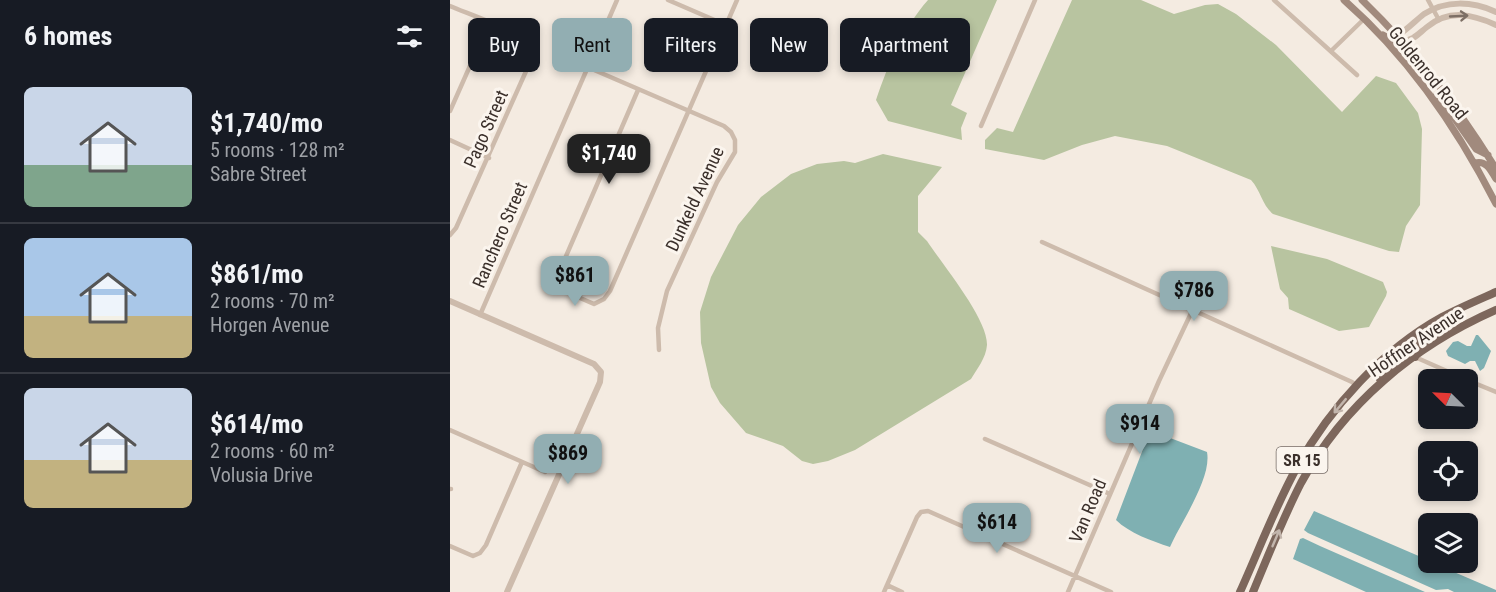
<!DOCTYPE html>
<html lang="en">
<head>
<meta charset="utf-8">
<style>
	body { margin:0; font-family:"Roboto Condensed",sans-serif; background:#242831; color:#f1f3f6; height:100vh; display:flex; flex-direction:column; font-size:22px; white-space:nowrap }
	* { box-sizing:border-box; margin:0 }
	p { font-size:20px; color:#9ea1a6 }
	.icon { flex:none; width:33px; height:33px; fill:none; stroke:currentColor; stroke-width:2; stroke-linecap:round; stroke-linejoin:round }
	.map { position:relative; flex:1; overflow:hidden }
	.sheet { display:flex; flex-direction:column; background:#171b24; width:450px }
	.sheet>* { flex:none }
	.guide { position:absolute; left:18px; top:18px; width:570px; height:54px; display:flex; gap:12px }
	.needle { width:39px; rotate:294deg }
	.fabs { position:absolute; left:968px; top:369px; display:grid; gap:12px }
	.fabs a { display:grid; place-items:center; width:60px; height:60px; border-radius:9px; background:#171b24; box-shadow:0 3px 9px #0003; font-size:30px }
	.price { position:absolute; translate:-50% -51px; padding:0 14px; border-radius:12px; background:#92aeb2; color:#111; font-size:20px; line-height:39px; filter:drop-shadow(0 2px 3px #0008) }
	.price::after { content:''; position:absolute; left:50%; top:36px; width:18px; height:14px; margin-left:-9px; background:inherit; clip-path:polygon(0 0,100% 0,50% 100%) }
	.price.active { background:#222; color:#fff }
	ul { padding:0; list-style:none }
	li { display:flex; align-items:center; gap:18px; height:150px; padding:0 24px }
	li+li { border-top:2px solid #363941 }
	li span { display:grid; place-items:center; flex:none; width:168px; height:120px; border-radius:9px; color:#555 }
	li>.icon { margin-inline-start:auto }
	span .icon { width:72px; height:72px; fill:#fffc; stroke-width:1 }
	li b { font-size:26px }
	h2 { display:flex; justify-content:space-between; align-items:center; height:72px; padding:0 24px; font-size:26px }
	.pill { padding:0 21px; border-radius:9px; background:#171b24; box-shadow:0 3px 9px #0003; font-size:21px; line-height:54px }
	.pill.active { background:#92aeb2; color:#111 }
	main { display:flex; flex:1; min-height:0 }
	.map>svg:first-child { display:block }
	.green { fill:#b8c4a0 }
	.water { fill:#7fb0b2 }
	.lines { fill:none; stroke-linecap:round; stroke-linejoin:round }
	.minor { stroke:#cdbbac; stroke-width:4.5 }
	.tertiary { stroke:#cdbbac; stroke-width:6 }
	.secondary { stroke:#a18a7d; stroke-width:7 }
	.primary { stroke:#7d675c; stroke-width:8 }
	.oneway { stroke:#7d6f65 }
	.oneway2 { stroke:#c2b5ac }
	.labels { text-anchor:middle; stroke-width:6; stroke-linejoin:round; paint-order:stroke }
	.shield { fill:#fbf5ee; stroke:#756b66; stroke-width:1.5 }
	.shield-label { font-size:16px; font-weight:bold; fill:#3b302b }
	.street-label { font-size:18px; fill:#3b302b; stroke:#fbf5ee }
</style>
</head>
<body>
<main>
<section class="sheet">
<h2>6 homes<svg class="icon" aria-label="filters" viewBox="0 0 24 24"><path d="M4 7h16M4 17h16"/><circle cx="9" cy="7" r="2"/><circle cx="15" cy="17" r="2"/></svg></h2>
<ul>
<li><span style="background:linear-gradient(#c9d6e8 65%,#7fa58c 0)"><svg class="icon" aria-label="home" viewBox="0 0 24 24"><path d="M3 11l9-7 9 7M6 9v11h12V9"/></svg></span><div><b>$1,740/mo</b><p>5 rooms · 128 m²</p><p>Sabre Street</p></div></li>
<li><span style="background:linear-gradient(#a9c7e8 65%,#c2b280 0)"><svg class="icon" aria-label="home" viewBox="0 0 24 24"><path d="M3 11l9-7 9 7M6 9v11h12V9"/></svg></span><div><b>$861/mo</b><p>2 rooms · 70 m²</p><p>Horgen Avenue</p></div></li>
<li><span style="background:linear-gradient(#c9d6e8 60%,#c2b280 0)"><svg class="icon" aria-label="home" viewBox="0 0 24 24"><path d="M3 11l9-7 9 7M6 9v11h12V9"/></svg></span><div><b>$614/mo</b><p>2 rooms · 60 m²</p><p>Volusia Drive</p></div></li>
</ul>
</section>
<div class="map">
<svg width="1046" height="592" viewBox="0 0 1046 592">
	<rect width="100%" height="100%" fill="#f4ebe1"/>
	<path class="green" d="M478 0H547L501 105 517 113 511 128 512 140 438 121 426 100C438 65 453 28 478 0Z
		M622 0H691L724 14 755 5 768 4 786 14 826 45 892 112 926 76 946 83 968 113 972 129 970 205 956 226 949 252 939 251 823 214C812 205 811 191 801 180L717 146 665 136 632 145 594 160 535 149V140L547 128 563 132Z
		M433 154 492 167 468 196V232L477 241C492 264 538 319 537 345 536 358 527 369 521 379L405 450 378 461 363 464 352 461 333 446 296 433 270 403 261 387 251 343 250 312 261 277 288 225 311 197 341 174 367 164 394 161 405 163Z
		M821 246 877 259 933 282 937 292 936 296 919 327 889 331 839 309 838 298 830 289Z"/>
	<path class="water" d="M1026 335H1028L1041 351 1034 368 1030 371 1025 361H1020L1015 364 998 356 996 351 1003 342 1008 341 1017 346H1021Z
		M707 433 757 452C762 478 731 522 720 547 702 541 679 533 666 520L693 449 700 436Z
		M864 511 978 560V562L983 563 1046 590V592H1004L998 589 986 590 858 533 854 530Z
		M853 538 870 546 975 592H916L843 559 850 539Z"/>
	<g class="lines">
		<path class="minor" d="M218 0 276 25
			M824 0 907 75
			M978 0 989 20
			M0 6C18 14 68 30 77 45 82 53 79 61 77 69L6 228 0 235
			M881 51 914 19
			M114 57 274 126 281 132 285 140V152L267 182 217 291 208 328 209 350
			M188 90 110 270 108 281 114 291 144 304 154 299 160 291 287 0
			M0 111 39 23
			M531 126 585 0
			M0 140 39 158
			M592 242 902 382 907 386
			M30 315 167 0
			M965 357 1017 380
			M1017 380 1046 392
			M0 430 95 472
			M535 439 660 494
			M0 489H1
			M0 546 23 556 30 553 36 545 72 462
			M437 585 452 592
			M434 592 467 517 471 512 478 511 661 592
			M618 592 709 381 743 309"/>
		<path class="tertiary" d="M948 35C957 30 965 21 974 14 996 0 1022 1 1046 12
			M952 41C964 40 968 34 977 27 999 9 1022 14 1046 25
			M0 301 144 364 151 372 150 382 57 592"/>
		<path class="secondary" d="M894 0C959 57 1007 127 1046 204
			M912 0C964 50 1008 107 1046 169
			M933 35 945 42 952 41
			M985 97 993 102 1026 149 1038 155
			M1025 163C1037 160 1041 171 1046 179"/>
		<path class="primary" d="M965 357 970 339 982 329
			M930 379 940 365 945 350
			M790 592C809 550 825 507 847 467 880 408 932 350 992 317 1009 308 1028 300 1046 292
			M803 592C818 556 833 518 851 483 894 404 964 346 1046 310"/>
	</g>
	<defs><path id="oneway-shaft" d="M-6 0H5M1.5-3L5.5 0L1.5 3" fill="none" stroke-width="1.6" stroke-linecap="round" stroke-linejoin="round" transform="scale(1.5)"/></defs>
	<use class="oneway" href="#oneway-shaft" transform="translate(1009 16) rotate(-3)"/>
	<g class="oneway2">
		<use href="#oneway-shaft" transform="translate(890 406) rotate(130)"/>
		<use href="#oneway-shaft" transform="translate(826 538) rotate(-67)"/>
	</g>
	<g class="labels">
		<rect class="shield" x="826.5" y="447" width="51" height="26" rx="4.5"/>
		<g class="shield-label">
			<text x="852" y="466">SR 15</text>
		</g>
		<g class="street-label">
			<text transform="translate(978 73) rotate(51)" y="6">Goldenrod Road</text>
			<text transform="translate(36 129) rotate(-66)" y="6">Pago Street</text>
			<text transform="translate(245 199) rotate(-65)" y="6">Dunkeld Avenue</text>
			<text transform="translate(50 235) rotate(-67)" y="6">Ranchero Street</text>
			<text transform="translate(966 342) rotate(-34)" y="6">Hoffner Avenue</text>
			<text transform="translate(638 511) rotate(-67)" y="6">Van Road</text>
		</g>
	</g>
</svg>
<div class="fabs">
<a><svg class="needle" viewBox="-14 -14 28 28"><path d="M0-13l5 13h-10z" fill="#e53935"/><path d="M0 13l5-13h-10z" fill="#9ea1a6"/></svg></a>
<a><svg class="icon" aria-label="locate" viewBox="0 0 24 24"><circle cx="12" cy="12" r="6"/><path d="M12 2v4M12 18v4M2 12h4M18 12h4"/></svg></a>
<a><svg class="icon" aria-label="layers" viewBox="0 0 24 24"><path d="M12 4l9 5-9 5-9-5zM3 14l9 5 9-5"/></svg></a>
</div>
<b class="price active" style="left:159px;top:185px">$1,740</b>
<b class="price" style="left:125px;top:307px">$861</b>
<b class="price" style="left:744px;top:322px">$786</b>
<b class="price" style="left:690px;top:455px">$914</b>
<b class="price" style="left:118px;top:485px">$869</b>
<b class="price" style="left:547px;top:554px">$614</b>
<div class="guide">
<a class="pill">Buy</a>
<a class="pill active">Rent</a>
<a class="pill">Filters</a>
<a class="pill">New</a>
<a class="pill">Apartment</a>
</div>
</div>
</main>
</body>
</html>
